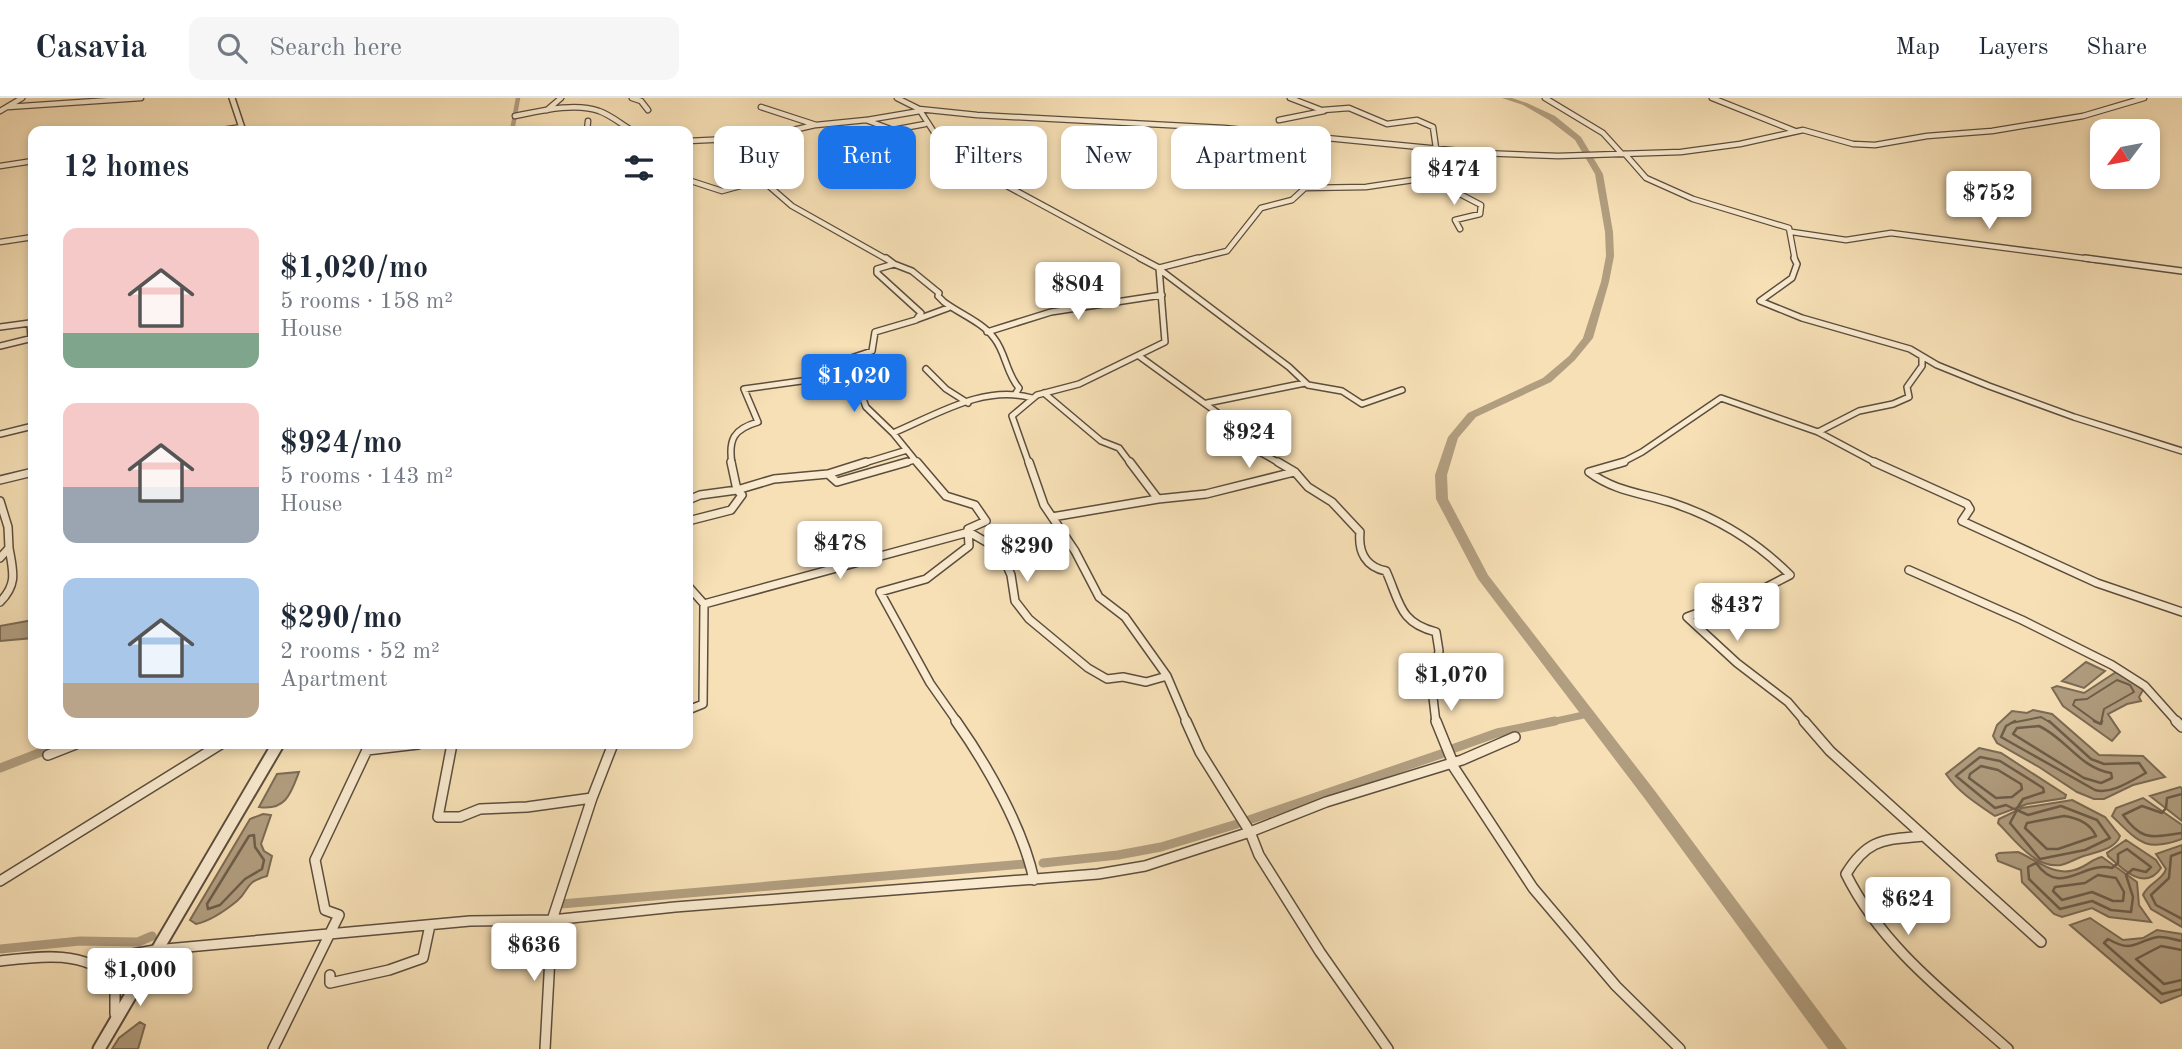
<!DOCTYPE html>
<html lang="en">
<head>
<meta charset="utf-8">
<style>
	body { margin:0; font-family:"Old Standard TT",serif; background:#f6f6f7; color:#1f2937; height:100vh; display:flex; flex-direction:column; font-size:26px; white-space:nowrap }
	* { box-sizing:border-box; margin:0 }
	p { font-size:23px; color:#747a83 }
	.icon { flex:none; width:38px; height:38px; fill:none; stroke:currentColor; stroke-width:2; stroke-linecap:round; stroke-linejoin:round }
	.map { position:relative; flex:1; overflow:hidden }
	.drawer { position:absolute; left:28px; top:28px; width:665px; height:623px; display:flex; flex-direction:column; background:#fff; border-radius:14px; box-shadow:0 4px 10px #0003 }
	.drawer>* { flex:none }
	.hud { position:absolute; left:714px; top:28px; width:665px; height:63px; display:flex; gap:14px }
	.needle { width:46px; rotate:238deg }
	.tools { position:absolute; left:2090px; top:21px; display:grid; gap:14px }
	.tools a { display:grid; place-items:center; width:70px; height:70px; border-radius:14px; background:#fff; box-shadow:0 4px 10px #0003; font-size:35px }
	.price { position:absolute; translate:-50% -60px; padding:0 16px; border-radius:7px; background:#fff; color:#222; font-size:23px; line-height:46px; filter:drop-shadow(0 2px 4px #0008) }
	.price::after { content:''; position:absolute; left:50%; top:42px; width:21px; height:16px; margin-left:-10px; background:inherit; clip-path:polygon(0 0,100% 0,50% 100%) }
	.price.active { background:#1a73e8; color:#fff }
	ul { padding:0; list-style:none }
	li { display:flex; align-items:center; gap:21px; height:175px; padding:0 35px }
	li span { display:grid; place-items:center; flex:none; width:196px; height:140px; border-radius:14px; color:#555 }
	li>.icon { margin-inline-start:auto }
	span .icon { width:84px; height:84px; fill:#fffc; stroke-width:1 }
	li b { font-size:30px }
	h2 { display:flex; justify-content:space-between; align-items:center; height:84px; padding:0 35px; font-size:30px }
	.pill { padding:0 24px; border-radius:14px; background:#fff; box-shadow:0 4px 10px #0003; font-size:24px; line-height:63px }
	.pill.active { background:#1a73e8; color:#fff }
	header { display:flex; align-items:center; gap:42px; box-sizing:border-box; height:98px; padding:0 35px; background:#fff; border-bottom:2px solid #e0e1e3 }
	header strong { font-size:33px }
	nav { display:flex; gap:38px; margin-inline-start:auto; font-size:24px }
	.search { width:490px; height:63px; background:#f6f6f7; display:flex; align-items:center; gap:18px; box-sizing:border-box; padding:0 24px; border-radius:14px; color:#747a83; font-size:26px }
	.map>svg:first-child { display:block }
	.water { fill:#b19e80; stroke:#7b6b56; stroke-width:2 }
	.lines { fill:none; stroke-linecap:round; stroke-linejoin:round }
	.shore-far1 { stroke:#6d5e4b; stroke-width:2 }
	.shore { stroke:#6d5e4b; stroke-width:2.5 }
	.canal-far2 { stroke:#b19e80; stroke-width:4.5 }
	.canal-far1 { stroke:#b19e80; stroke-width:7 }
	.canal { stroke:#b19e80; stroke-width:9 }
	.river { fill:#b19e80; fill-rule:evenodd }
	.minor-far3-casing { stroke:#5c4e3e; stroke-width:7 }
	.minor-far2-casing { stroke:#5c4e3e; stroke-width:8 }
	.minor-far1-casing { stroke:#5c4e3e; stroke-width:10 }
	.minor-casing { stroke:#5c4e3e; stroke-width:12 }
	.tertiary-far1-casing { stroke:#5c4e3e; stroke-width:8 }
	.tertiary-casing { stroke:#5c4e3e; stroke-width:15 }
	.minor-far3 { stroke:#faebd0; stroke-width:4.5 }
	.minor-far2 { stroke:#faebd0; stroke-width:5 }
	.minor-far1 { stroke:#faebd0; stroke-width:7 }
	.minor { stroke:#faebd0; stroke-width:9 }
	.tertiary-far1 { stroke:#faebd0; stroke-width:5 }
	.tertiary { stroke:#faebd0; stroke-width:11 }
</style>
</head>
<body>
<header>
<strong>Casavia</strong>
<div class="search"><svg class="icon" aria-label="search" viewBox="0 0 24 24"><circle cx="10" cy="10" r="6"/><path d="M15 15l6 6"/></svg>Search here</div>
<nav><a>Map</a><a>Layers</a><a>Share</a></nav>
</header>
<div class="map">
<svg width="2182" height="951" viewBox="0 0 2182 951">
	<rect width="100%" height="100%" fill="#f7e0b6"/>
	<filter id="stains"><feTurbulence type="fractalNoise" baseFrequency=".00286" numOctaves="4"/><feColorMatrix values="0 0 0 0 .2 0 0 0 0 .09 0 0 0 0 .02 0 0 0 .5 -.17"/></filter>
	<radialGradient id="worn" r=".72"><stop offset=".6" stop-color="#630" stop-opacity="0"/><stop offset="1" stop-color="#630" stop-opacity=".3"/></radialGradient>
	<path class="water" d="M33 522V540L0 543V528Z
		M2086 564 2105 573 2084 590 2062 583Z
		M2116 574 2123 576 2143 592 2139 599 2141 603 2127 606 2108 616 2120 634 2112 643 2063 608 2052 590 2057 588 2084 595Z
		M2033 612 2052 616 2099 657 2143 658 2165 679 2133 687 2104 701H2094L2077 694 2039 669 1997 645 1993 638 1997 627 2012 613 2027 615Z
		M1979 650 2001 655 2066 697 2065 700 2027 706 1995 718C1977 706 1958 694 1946 676Z
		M299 674C291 695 286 713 259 709L277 676Z
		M2180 689 2182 690V723L2150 698Z
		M2143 700 2182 727V741C2145 755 2138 743 2112 718L2116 710Z
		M2072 702 2105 719 2120 738C2115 751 2099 753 2087 757 2078 759 2070 765 2061 767 2035 771 2014 741 1998 725L1999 721 2022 710Z
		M263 716 271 717 261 746 264 753 272 758 267 778C243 785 251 791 237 803 226 812 210 823 196 826L190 822 250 721Z
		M2126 742 2156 762 2161 770C2145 794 2122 771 2108 758L2107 755Z
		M2182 747V829L2151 811 2143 797C2148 785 2162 783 2166 771L2156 756Z
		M2018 754C2039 763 2057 782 2082 769 2090 765 2093 761 2102 759L2137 784 2139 807 2151 824 2109 819 2092 810 2062 819 2054 816 2022 784 2021 772 1998 763 1996 757 1999 755Z
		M2090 820 2123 842 2143 840 2157 832 2182 836V897L2161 905 2070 827Z
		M140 924 145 927 138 951H112L119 940Z"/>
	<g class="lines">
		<path class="shore-far1" d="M2011 625 2041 619 2051 625
			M2098 625 2073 607 2075 602 2087 601 2117 582 2130 587 2134 594 2104 611 2101 625"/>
		<path class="shore" d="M2015 623 2006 628 2001 639 2095 692C2111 697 2132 682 2146 675L2139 665 2104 666 2091 661 2049 623
			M2094 623 2101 626 2102 623
			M2039 628C2067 641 2080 670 2111 675L2112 680 2101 685 2084 680 2013 636 2017 630Z
			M1980 659 2000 663 2043 690 2044 694 2023 701 2016 712 2006 707 1995 710 1956 678Z
			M1981 668 1998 672 2021 686 2022 691 2012 699 1996 700 1969 680 1970 676Z
			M2182 696 2167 700 2166 710 2162 715 2142 708 2123 717C2142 744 2152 739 2182 735
			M2061 708 2097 722 2110 740 2085 752 2040 761 2010 725 2017 712 2028 717Z
			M2064 718C2078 720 2090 725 2096 738L2058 751H2047L2025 730 2027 725Z
			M254 737 255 749 264 762 262 771 245 781 220 807 208 811 207 806 249 738Z
			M2127 751 2151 769 2146 774 2133 771 2126 777 2133 799 2131 814 2111 812 2092 803 2060 811 2029 781 2028 769 2036 765C2061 800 2082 763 2112 770L2118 765V756Z
			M2182 754 2171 758 2169 780 2151 797 2156 807 2182 821
			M2098 777 2116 780 2124 794 2123 803H2113L2092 794 2062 802 2053 793 2055 789 2085 785Z
			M2182 843C2175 842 2165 838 2158 839 2135 843 2134 856 2108 841L2104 845 2162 896 2182 891
			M2182 852 2161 848 2136 861 2164 886 2182 882"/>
		<path class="canal-far2" d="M512 33 518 0"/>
		<path class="canal-far1" d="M1547 625 1588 616"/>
		<path class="canal" d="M1452 651 1497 635 1555 623
			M0 670 62 646
			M1249 722 1441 656
			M1043 765 1118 757 1161 749 1237 726
			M561 806 1024 766
			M0 851 80 843 138 844 152 838"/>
		<path class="river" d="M1502 0H1512L1527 5 1555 18 1581 39 1603 76 1613 134 1614 158 1609 184 1593 240 1575 262 1551 284 1476 319 1458 340 1447 377 1448 401 1488 477 1655 693 1847 951H1828L1645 701 1478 481 1436 401 1435 377 1448 339 1468 315 1543 280 1569 258 1583 240 1601 184 1606 158 1605 134 1595 76 1575 42 1549 22 1523 7Z"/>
		<g class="minor-far3-casing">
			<path id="minor-far3" d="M632 0 641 3 648 12
				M897 0 919 11 977 17 1224 30 1481 55 1558 58 1681 54 1740 46 1803 32 1853 46 1875 47 1927 38 1992 33 2083 18 2144 0
				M1545 0 1603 35 1622 56
				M1712 0 1795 33
				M8 9 141 0
				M761 9 816 27 866 22 893 32 925 26
				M919 11 941 45 970 68 1144 162
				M547 12 561 0
				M0 13 22 0
				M515 18C540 13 575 4 599 13 611 17 622 27 633 33
				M867 22 920 13
				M1279 22 1324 13 1290 0
				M215 33 242 29
				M587 33 588 23
				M688 43 751 40 793 32
				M1625 56 1646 80 1693 101 1789 130 1795 162
				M0 68 33 63
				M1440 78 1458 95 1481 107 1480 116 1455 122 1460 131
				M688 82 722 93 762 82 792 108 888 162
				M762 82 761 77 767 75 770 65 788 47 793 32 815 27
				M1792 134 1846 142 1891 135 2098 162
				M0 144 33 139
				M1191 162 1227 153 1261 110 1292 102 1305 90 1366 89 1440 78 1433 29 1417 22 1387 26 1349 10 1323 12"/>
		</g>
		<g class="minor-far2-casing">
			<path id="minor-far2" d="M1794 160 1797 166 1792 180 1760 203 1802 220 1910 251 1937 267 1989 288 2074 319 2182 353
				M2085 160 2182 173
				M894 166 912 173 939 195 938 198 944 204C960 216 982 224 994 240 1006 255 1006 275 1019 290L1016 295
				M1159 170 1198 160
				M1159 171 1289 269 1308 287 1342 293 1362 306 1402 292
				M918 221 948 210
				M0 229 30 225 31 241
				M987 234 1051 214 1162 197
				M0 248 33 240
				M1139 258 1255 342 1258 353 1281 366
				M926 271 946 291 968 305
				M854 278 860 301H863L866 309 893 335
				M1044 295 1101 343 1119 350 1131 366
				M1207 305 1305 285
				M1818 334 1859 313 1893 306 1909 299 1907 289 1922 268V259
				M0 336 33 328
				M915 362 893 335C936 317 984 286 1032 300
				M732 366C728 341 734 331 758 324L744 291 830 279 833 266 872 253 875 234 916 222 921 215 877 175V171L894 166 886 160
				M861 366 907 352
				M900 366 915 362 919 366
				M1029 366 1012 318 1037 297 1079 286 1165 244 1159 170 1140 160
				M1619 366 1642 354 1721 300 1818 334 1878 366"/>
		</g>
		<g class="minor-far1-casing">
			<path id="minor-far1" d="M917 364 946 398 975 407 986 423 968 431 969 448 926 481 880 494 930 585 958 625
				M1029 364 1044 407 1075 453 1099 499 1125 519 1167 578 1187 625
				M1278 364 1295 374 1308 389 1332 404 1360 434C1358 454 1366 469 1386 473 1400 504 1399 525 1436 534L1439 553 1432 591 1436 625
				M1624 364 1589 374C1614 393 1641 395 1670 404 1716 419 1756 443 1790 477L1761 492 1687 519 1737 565 1788 604 1806 625
				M1874 364 1967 406 1970 411 1962 423 2097 485 2182 514
				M828 376 866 364
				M0 382 33 374
				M1158 401 1206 396 1294 374
				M688 402 700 397 737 392 731 364
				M0 403 8 429 9 450 0 460
				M1052 419 1158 401 1130 364
				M688 423 731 412 742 397 737 392 774 381 828 376 837 384 907 364
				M1909 472 2022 522 2112 567 2145 588 2178 625
				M688 488 704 506 703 606 688 612
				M0 504C18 486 13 473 9 450
				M704 506 969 434 1000 452 1011 477 1015 503 1029 521 1088 570 1107 581 1123 579 1146 584 1167 578"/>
		</g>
		<g class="minor-casing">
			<path id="minor" d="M956 623C987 667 1023 730 1034 782
				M1186 623 1200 654 1250 734 1259 757 1320 854 1388 951
				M1436 623 1453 665
				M1804 623 1830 653 2041 844
				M2176 623 2182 629
				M452 646 438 719H460L480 711 527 709 592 700 552 822 545 951
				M48 657 76 646
				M1451 665 1533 790 1616 888 1680 951
				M592 700 613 646
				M1923 738C1884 742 1868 740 1846 776 1882 849 1948 898 2008 951
				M0 783 221 646
				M0 863C41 858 82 852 115 881V916
				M92 863 155 852 470 823 552 822 675 809 1098 776 1145 768 1250 734 1326 704 1462 662 1515 639
				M330 877V885L389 872 423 860 430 827
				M273 951 339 817 325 812 315 762 367 652 418 646"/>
		</g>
		<g class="tertiary-far1-casing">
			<path id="tertiary-far1" d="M232 0 243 33"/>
		</g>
		<g class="tertiary-casing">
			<path id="tertiary" d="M99 951 278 646"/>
		</g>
		<use href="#minor-far3" class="minor-far3"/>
		<use href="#minor-far2" class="minor-far2"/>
		<use href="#minor-far1" class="minor-far1"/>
		<use href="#minor" class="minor"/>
		<use href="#tertiary-far1" class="tertiary-far1"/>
		<use href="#tertiary" class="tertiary"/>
	</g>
	<rect width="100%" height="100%" filter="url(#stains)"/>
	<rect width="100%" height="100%" fill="url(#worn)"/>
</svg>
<div class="tools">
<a><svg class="needle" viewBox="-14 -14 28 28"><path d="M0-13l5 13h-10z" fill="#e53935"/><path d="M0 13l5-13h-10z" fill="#747a83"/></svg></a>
</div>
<b class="price" style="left:1454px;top:109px">$474</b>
<b class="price" style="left:1989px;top:133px">$752</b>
<b class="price" style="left:1078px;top:224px">$804</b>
<b class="price active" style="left:854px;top:316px">$1,020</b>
<b class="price" style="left:1249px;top:372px">$924</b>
<b class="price" style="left:840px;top:483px">$478</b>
<b class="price" style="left:1027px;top:486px">$290</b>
<b class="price" style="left:1737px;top:545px">$437</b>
<b class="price" style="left:1451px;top:615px">$1,070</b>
<b class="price" style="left:1908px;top:839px">$624</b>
<b class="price" style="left:534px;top:885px">$636</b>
<b class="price" style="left:140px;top:910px">$1,000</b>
<div class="hud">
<a class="pill">Buy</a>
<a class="pill active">Rent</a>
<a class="pill">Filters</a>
<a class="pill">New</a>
<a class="pill">Apartment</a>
</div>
<section class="drawer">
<h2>12 homes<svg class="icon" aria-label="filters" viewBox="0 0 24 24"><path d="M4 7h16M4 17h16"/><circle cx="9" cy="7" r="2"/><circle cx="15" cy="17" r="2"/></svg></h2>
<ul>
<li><span style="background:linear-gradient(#f6c9c9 75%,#7fa58c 0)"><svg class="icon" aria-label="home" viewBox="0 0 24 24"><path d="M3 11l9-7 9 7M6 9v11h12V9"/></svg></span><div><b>$1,020/mo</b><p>5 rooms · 158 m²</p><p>House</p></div></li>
<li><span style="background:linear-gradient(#f6c9c9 60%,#9aa5b1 0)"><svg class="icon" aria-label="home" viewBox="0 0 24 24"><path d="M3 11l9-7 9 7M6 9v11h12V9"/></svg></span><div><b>$924/mo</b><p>5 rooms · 143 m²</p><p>House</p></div></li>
<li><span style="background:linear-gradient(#a9c7e8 75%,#b9a48a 0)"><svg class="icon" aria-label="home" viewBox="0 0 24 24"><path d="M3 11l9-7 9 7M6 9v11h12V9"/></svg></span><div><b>$290/mo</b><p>2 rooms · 52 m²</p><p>Apartment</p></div></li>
</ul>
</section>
</div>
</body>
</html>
